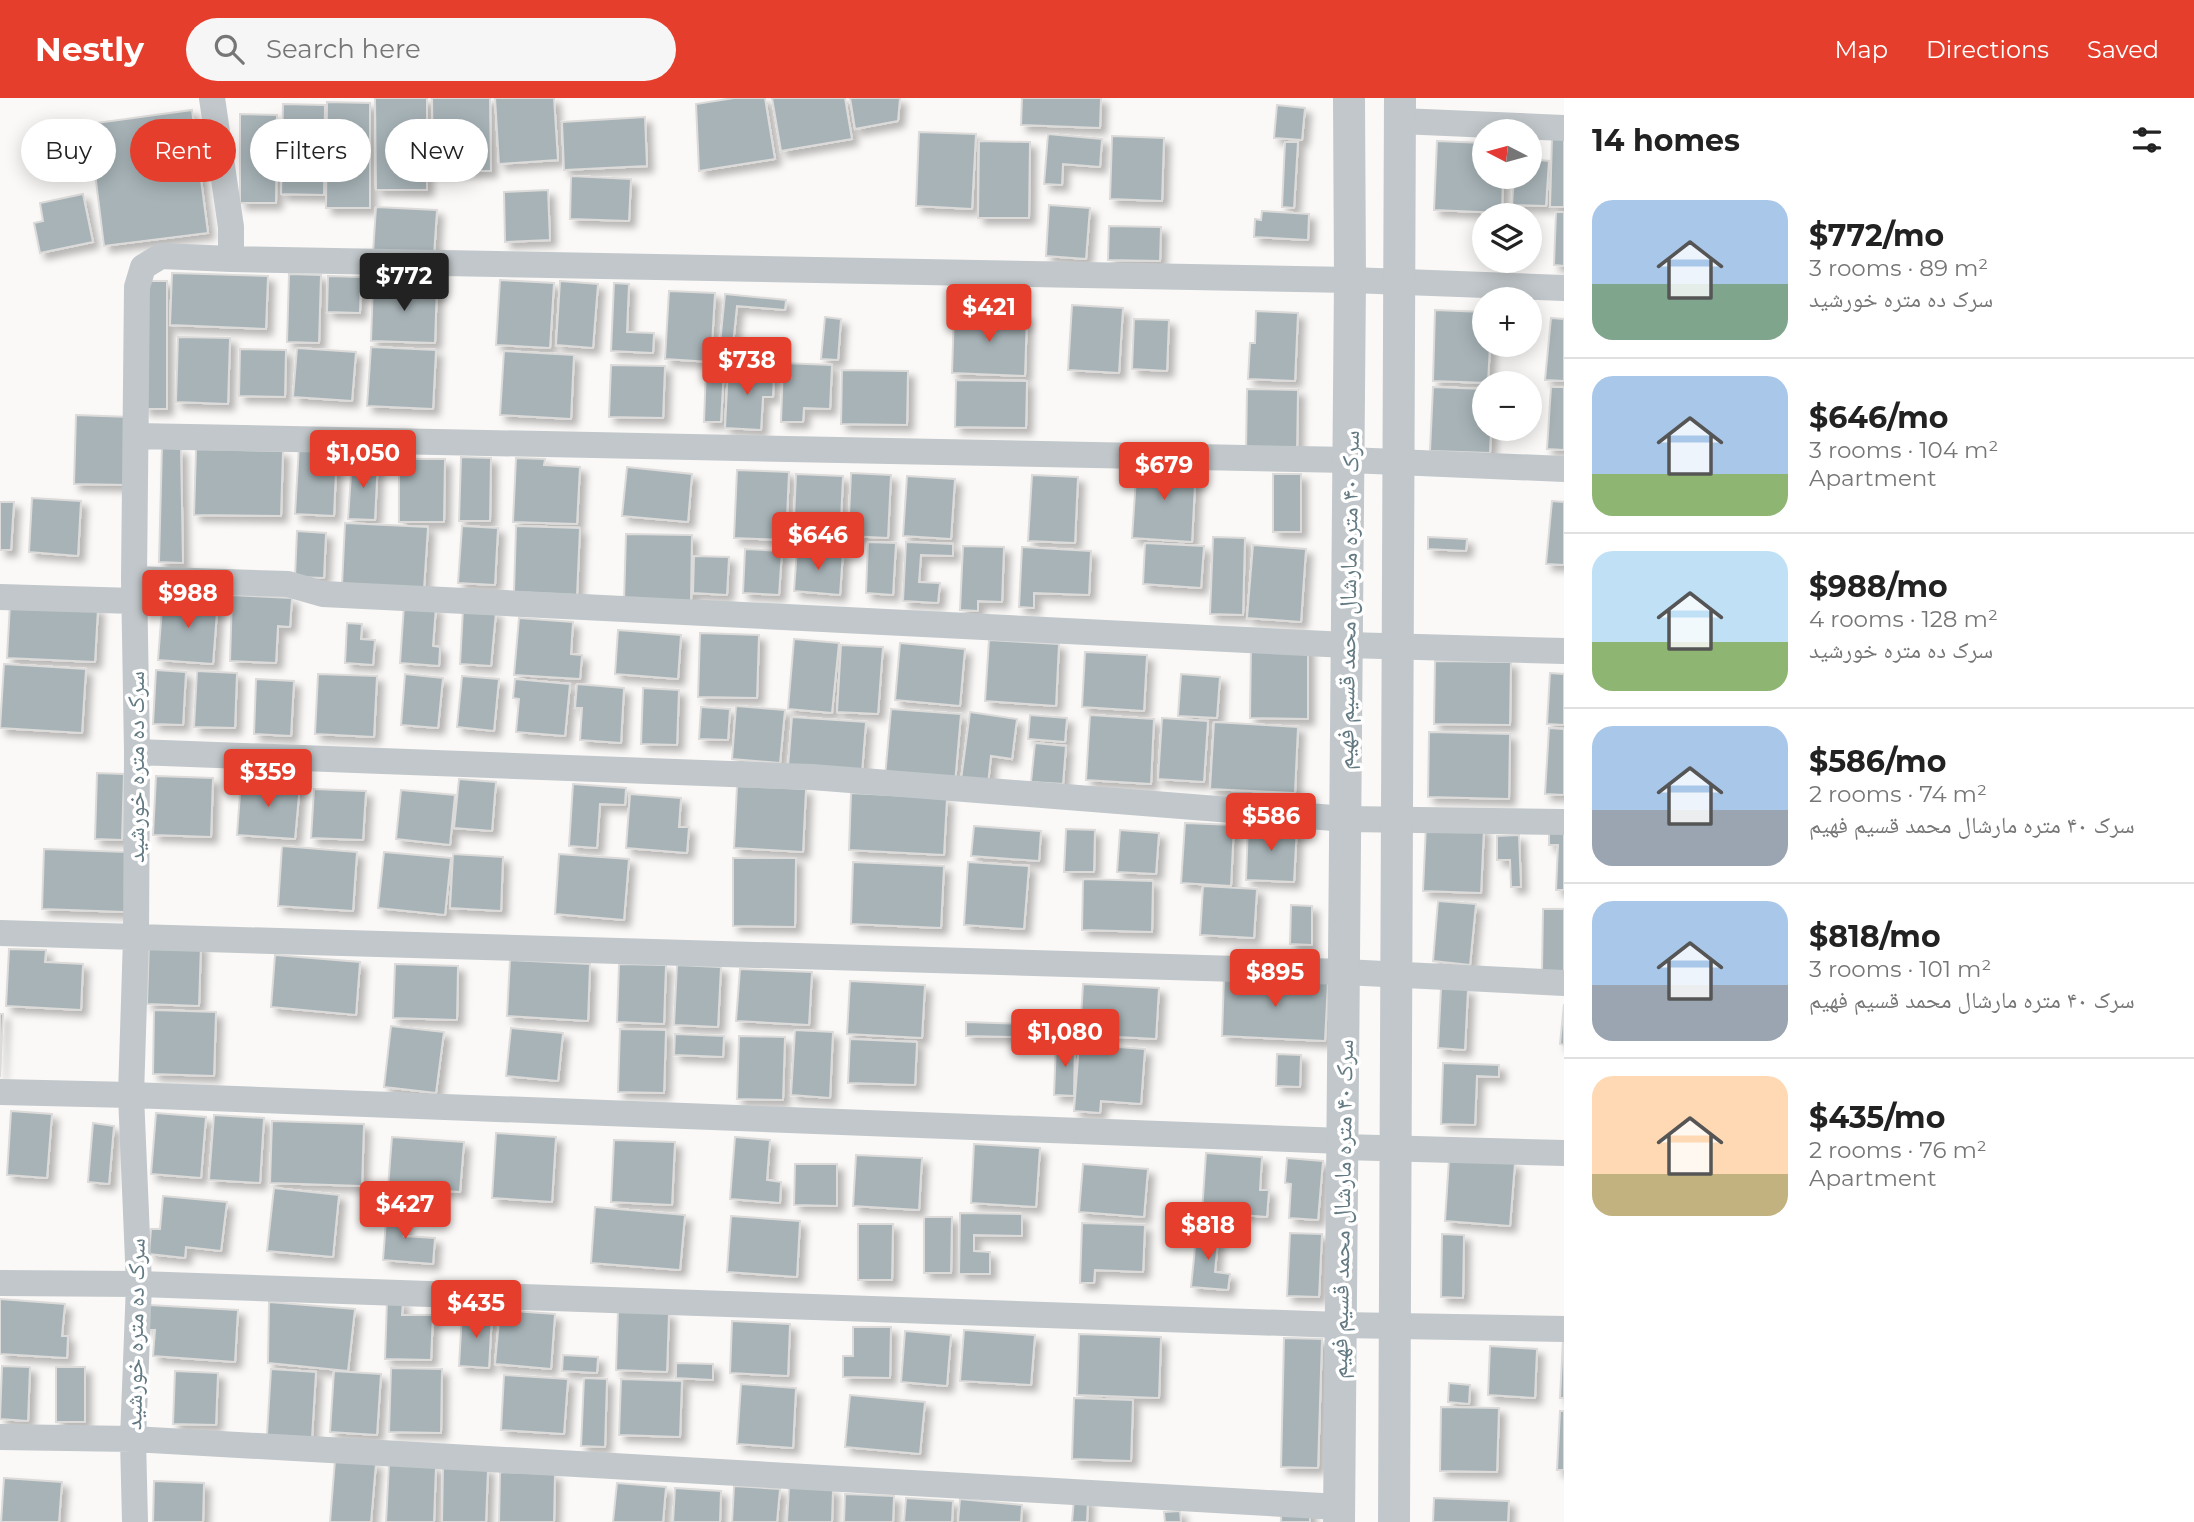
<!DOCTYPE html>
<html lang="en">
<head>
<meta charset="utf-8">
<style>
	body { margin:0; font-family:Montserrat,"Noto Naskh Arabic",sans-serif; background:#f6f6f6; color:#222; height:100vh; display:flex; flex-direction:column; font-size:26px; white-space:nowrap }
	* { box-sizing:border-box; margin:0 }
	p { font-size:23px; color:#767676 }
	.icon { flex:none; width:38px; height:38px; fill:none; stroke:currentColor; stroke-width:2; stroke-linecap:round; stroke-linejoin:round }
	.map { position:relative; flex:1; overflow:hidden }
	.sheet { display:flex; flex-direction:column; background:#fff; width:630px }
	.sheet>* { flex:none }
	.hud { position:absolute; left:21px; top:21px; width:665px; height:63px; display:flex; gap:14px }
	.needle { width:46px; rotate:276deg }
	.controls { position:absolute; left:1472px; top:21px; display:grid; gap:14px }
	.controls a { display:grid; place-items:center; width:70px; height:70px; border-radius:50%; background:#fff; box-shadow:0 4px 18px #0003; font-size:35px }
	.price { position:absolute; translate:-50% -60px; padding:0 16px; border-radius:7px; background:#e53e2c; color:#fff; font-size:23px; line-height:46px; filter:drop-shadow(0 2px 4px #0008) }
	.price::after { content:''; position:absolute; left:50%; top:42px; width:21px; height:16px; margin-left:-10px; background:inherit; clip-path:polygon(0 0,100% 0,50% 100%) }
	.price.selected { background:#222; color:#fff }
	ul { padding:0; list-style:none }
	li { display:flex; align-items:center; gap:21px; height:175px; padding:0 28px }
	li+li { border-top:2px solid #e0e0e0 }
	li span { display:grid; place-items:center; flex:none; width:196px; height:140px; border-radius:21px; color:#555 }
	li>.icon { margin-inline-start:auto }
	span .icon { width:84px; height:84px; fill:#fffc; stroke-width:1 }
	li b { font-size:30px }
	h2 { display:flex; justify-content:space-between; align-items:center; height:84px; padding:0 28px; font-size:30px }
	.tag { padding:0 24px; border-radius:32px; background:#fff; box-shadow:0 4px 18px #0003; font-size:24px; line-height:63px }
	.tag.selected { background:#e53e2c; color:#fff }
	header { display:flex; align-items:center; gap:42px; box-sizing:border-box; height:98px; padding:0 35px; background:#e53e2c; color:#fff }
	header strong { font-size:33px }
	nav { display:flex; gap:38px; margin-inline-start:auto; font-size:24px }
	.search { width:490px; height:63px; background:#f6f6f6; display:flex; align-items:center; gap:18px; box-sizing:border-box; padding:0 24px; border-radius:38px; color:#767676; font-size:26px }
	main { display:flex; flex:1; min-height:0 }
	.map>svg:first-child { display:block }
	.building { fill:#a7b3b7; stroke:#dcdbda; stroke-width:2; filter:url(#shadow) }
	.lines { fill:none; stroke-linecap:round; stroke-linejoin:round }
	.minor { stroke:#c1c7ca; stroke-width:26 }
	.tertiary { stroke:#c1c7ca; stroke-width:32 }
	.labels { text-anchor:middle; stroke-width:7; stroke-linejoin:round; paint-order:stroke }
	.street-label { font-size:24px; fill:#647a83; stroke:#fff }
</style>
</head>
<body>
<header>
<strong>Nestly</strong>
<div class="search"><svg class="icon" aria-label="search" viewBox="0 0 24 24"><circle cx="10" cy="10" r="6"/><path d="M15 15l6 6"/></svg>Search here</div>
<nav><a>Map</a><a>Directions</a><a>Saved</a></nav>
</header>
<main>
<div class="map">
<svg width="1564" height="1424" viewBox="0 0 1564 1424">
	<defs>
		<filter id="shadow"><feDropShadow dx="6" dy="6" stdDeviation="3.5" flood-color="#0004"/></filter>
	</defs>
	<rect width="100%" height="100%" fill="#faf9f7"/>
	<path class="building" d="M375 0H427V92H376Z
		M432 0H490L491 73H433Z
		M495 0H554L558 62 499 66Z
		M734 0H765L775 61 699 73 696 6Z
		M772 0H845L852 41 781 53Z
		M850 0H900L898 23 855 31Z
		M1022 0H1101L1100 30 1021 27Z
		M327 4 370 5V110H326Z
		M283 6 325 7 324 97 281 96Z
		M1277 7 1305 10 1302 42 1274 40Z
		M192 12 208 135 104 148 89 26Z
		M240 16 277 17 276 105H240Z
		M645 19 647 68 564 72 562 24Z
		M919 34 976 36 972 111 916 108Z
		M1048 36 1102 41 1100 69 1063 66 1062 87 1044 86Z
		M1112 38 1164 40 1162 103 1110 101Z
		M1552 40 1564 41V109H1550Z
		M979 43 1030 44 1029 120H978Z
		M1437 43 1484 45V79H1503L1502 115 1434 112Z
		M1285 44H1298L1294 110 1282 109Z
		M1530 61 1549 63 1546 108 1512 107 1514 79H1530Z
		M571 78 631 81 629 123 570 121Z
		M548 92 550 142 505 144 504 94Z
		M83 96 93 144 40 155 34 125 43 123 40 105Z
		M1049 107 1090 110 1086 161 1046 158Z
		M376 109 437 112 434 158 373 155Z
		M1262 113 1309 116 1308 142 1254 139 1255 121 1261 122Z
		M1556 114H1564V168L1554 167Z
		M1109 128 1161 129 1160 163 1108 162Z
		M172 175 268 178 266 231 170 227Z
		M289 176 321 177 319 245 287 244Z
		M328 178 361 179 360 215 327 214Z
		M500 182 554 185 550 250 496 247Z
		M144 183H167V311H144Z
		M560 183 598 186 593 250 556 247Z
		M373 185 437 187 435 245 371 243Z
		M614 185 629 186 627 234 654 235 653 255 611 253Z
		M669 193 715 195 711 264 665 261Z
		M725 196 786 202 785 212 737 208 732 257 719 256Z
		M1072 207 1123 210 1119 275 1068 272Z
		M1435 212 1484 214V247H1490L1488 285 1433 283Z
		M1256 213 1298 215 1295 283 1248 281 1250 245H1255Z
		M954 214 1027 217 1025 278 952 275Z
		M825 219 841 221 838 262 821 261Z
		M1551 220 1564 221V283L1545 282Z
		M1134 221 1169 222 1167 273 1132 271Z
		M178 239 230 240 228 306 176 304Z
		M371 249 436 252 433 311 367 308Z
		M297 250 356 254 352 303 293 299Z
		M240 251 286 252 285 299 239 298Z
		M504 253 574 257 571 321 500 317Z
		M783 265 832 267 830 311 804 310 803 324H781Z
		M611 267 665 268 663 320 609 319Z
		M728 269 774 272 773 299H763L761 332 725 330Z
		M706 270H724L721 324H704Z
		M842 272 908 273 907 327 841 326Z
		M956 282 1027 283 1026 330 955 329Z
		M1433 289 1484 291V331H1491L1490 355 1430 353Z
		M1551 289H1564V352L1547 351Z
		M1247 291 1298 292 1297 355 1246 354Z
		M76 317 130 319 128 387 74 386Z
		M299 347 337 349 334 418 295 416Z
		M162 348 181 351 183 465 159 464Z
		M196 351 283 353 281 418 194 417Z
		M461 359 491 360 490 423H459Z
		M516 360 545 361 544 367 580 369 577 426 513 424Z
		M352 361 378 362 375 422 348 421Z
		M399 361H445L444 424H399Z
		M1137 365 1196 368 1192 444 1132 440Z
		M627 369 692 376 688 424 622 418Z
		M737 372 789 374 786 442 734 440Z
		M851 375 891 377 888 440 848 438Z
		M796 376 843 378 840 445 793 443Z
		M1273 376H1301V434H1273Z
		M1032 377 1078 379 1075 445 1028 443Z
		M907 378 955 381 951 441 903 438Z
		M32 400 81 403 78 458 29 454Z
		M1552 403 1564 404V467L1546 466Z
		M0 404H14L11 452H0Z
		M345 425 428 429 424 491 342 487Z
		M462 428 498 430 495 487 458 485Z
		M516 428 580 430 577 497 514 494Z
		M297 433 326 435 324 480 295 479Z
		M626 436 692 437 691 504 624 503Z
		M1213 439 1245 440 1243 517 1210 516Z
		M1428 439 1467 441 1466 453 1428 451Z
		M868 444 896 445 893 497 866 495Z
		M906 444 953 446V458L921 457 919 484 940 485 938 505 903 503Z
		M1145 445 1204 448 1201 490 1143 486Z
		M1253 447 1306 451 1301 524 1247 520Z
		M963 448 1004 449 1002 504 978 503V513L960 512Z
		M1022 449 1091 453 1089 497 1034 495V510L1019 509Z
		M797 450 843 454 840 497 794 493Z
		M745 451 782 453 779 497 743 495Z
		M694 458 729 459 727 497 693 495Z
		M163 497 218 501 213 566 158 562Z
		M232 497 292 500 290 529 278 528 276 565 230 563Z
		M10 506 98 510 95 564 7 560Z
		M404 507 436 509 433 548 440 549 439 568 400 565Z
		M463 511 496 514 491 568 460 566Z
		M519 520 573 524 571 556 582 557 580 581 514 577Z
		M347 525 362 526 361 541 375 542 373 567 345 565Z
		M618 532 681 537 678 581 615 576Z
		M700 535 759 537 757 600 698 599Z
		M794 541 839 545 832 615 788 611Z
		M989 542 1059 546 1056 608 985 603Z
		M900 545 965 551 960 608 895 602Z
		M1251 546H1308V621L1250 620Z
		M841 547 883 549 878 616 837 614Z
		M1085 554 1147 557 1144 613 1082 609Z
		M1435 563 1511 564 1510 627 1434 626Z
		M4 566 86 571 82 635 0 630Z
		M156 572 186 574 183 627 153 626Z
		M197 573 237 575 235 630 194 629Z
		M1550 575 1564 576V627L1547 626Z
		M318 576 377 578 374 639 315 636Z
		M405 576 443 580 438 630 401 627Z
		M1181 576 1220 579 1217 620 1178 618Z
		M462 578 499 581 494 633 457 629Z
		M256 581 294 583 291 638 254 636Z
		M515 581 570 586 565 638 516 634 519 601 513 600Z
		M577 586 624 590 621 645 580 642 582 610H575Z
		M643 590 679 592 677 647 641 646Z
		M736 608 785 612 780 665 732 661Z
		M701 609 730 611 728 642 699 641Z
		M891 611 961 616 955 685 885 679Z
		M970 614 1017 621 1012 661 991 658 988 686 961 682Z
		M1030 617 1067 620 1065 644 1028 641Z
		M1090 617 1154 621 1151 686 1086 682Z
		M792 619 866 624 862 674 788 669Z
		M1162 620 1208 623 1204 684 1158 681Z
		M1214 624 1298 629 1295 695 1210 691Z
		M1549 630 1564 631V697L1545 696Z
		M1429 634 1510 636 1509 701 1428 699Z
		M1035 645 1066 648 1063 686 1031 684Z
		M97 675 124 676 122 742 95 741Z
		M156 678 213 680 211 739 153 737Z
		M459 681 496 684 492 733 454 730Z
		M241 682 300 686 295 741 237 737Z
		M573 686 626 690 625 707 600 706 597 750 569 748Z
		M737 688 806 691 803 754 734 750Z
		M314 691 366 693 363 742 311 740Z
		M401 692 455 697 450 747 396 741Z
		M851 695 947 700 944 757 849 752Z
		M630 696 681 700 679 729H689L687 755 626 750Z
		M1185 725 1234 727 1231 788 1181 785Z
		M1248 726 1297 728 1294 784 1246 782Z
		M1426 727 1484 730 1481 795 1423 793Z
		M974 728 1041 733 1039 763 971 758Z
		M1066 731 1095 732 1094 774H1064Z
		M1120 732 1159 735 1156 776 1117 774Z
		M1549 732 1564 733V792H1556L1558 747H1549Z
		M1519 737 1521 789H1511L1510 762H1497V738Z
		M282 748 357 754 353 813 278 808Z
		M44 751 127 754 125 814 42 811Z
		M384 754 451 760 445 817 378 810Z
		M453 756 503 759 501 813 450 810Z
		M559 756 629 761 624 822 555 816Z
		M733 760H796L795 829 733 828Z
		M853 764 944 768 941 830 851 826Z
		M968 764 1029 768 1024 831 964 827Z
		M1083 781 1153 783 1152 834 1082 832Z
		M1203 788 1257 791 1254 840 1200 837Z
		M1438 803 1476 806 1470 867 1433 863Z
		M1291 807 1312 808V847L1290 846Z
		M1543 811H1564V874L1542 873Z
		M149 844 201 846 199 908 147 906Z
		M9 851 46 852 45 864 83 866 81 912 6 908Z
		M275 857 360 864 356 917 271 909Z
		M510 862 590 866 588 923 507 918Z
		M395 866 458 868 457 922 393 920Z
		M619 866 666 867 664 926 617 924Z
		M677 867 721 869 718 929 674 927Z
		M740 871 812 874 809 927 736 923Z
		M1224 879 1328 884 1325 943 1222 938Z
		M850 883 925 887 922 940 847 936Z
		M1083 886 1159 890 1156 941 1080 937Z
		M1441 890 1468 891 1465 952 1438 950Z
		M1564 906V947L1560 946Z
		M154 912 216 914 214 978 153 976Z
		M0 916H3L0 979Z
		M966 924 1052 927 1051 940 966 938Z
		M391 928 444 934 436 995 384 989Z
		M511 930 563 935 558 983 506 978Z
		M620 931 666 932 664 995 618 994Z
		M795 932 833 934 830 1000 791 997Z
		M675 936 724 938 723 959 674 957Z
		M739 938 785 939 783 1002 737 1001Z
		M850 941 917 944 915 987 848 985Z
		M1056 945H1075L1074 998 1054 997Z
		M1079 946 1145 951 1141 1006 1101 1003 1100 1015 1074 1013Z
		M1277 956 1301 957 1300 989 1276 988Z
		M1443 965 1499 967V979L1477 978 1475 1027 1441 1026Z
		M11 1013 52 1016 47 1080 7 1077Z
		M156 1015 206 1019 201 1080 151 1076Z
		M214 1017 264 1020 260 1085 209 1082Z
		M272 1023 364 1026 362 1088 270 1085Z
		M93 1025 114 1028 109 1086 88 1084Z
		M496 1035 556 1039 552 1104 492 1100Z
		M392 1039 464 1044 460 1094 388 1089Z
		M735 1039 770 1042 767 1082 781 1084 780 1105 730 1101Z
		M614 1042 675 1044 672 1107 611 1104Z
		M974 1046 1040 1050 1036 1109 971 1105Z
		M1206 1055 1262 1059 1260 1092H1269L1267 1119 1202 1114Z
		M856 1057 922 1060 919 1112 853 1108Z
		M1287 1060 1323 1063 1318 1122 1289 1120 1291 1086 1285 1085Z
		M1449 1061 1515 1065 1510 1128 1445 1123Z
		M795 1066H837V1108L794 1107Z
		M1083 1066 1148 1071 1144 1119 1079 1114Z
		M274 1090 339 1097 333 1159 267 1153Z
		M163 1098 227 1104 221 1153 186 1149 185 1160 149 1156 151 1131H160Z
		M387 1109 406 1111 404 1138 435 1140 433 1166 383 1162Z
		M595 1109 685 1117 680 1172 591 1165Z
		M960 1115 1022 1116V1138L974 1137V1153L990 1154V1176H959Z
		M731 1118 800 1123 797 1179 727 1174Z
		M924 1119H952L951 1175H924Z
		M1082 1125 1145 1127 1143 1174 1095 1172 1094 1185H1080Z
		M858 1126H893L892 1182H858Z
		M1197 1130 1219 1132 1215 1174 1230 1176 1228 1192 1191 1189Z
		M1290 1135 1322 1136 1319 1199 1287 1198Z
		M1442 1136 1464 1137 1463 1200 1441 1199Z
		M0 1201 65 1206 62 1238H68L67 1260 0 1256Z
		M387 1202 403 1203 402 1217H433L431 1262 385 1261Z
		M269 1204 355 1211 348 1273 268 1265Z
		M149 1207 238 1212 235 1264 153 1258 155 1232H147Z
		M500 1212 555 1216 551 1271 495 1266Z
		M618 1212 669 1215 667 1274 616 1272Z
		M462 1215 492 1216 489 1270 459 1268Z
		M732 1223 790 1226 788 1278 730 1275Z
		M853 1229H891L890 1280 843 1279V1258H853Z
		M964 1232 1035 1237 1031 1287 960 1283Z
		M905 1233 951 1237 947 1288 901 1284Z
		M1079 1236 1161 1239 1159 1300 1077 1297Z
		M1284 1240 1322 1241 1318 1370 1281 1369Z
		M1563 1241H1564V1300H1560Z
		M1490 1248 1537 1251 1535 1300 1488 1297Z
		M563 1257 598 1259 597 1275 562 1273Z
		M676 1265 713 1266V1282L676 1280Z
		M2 1268 30 1269 28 1323 0 1321Z
		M56 1269H85V1324H56Z
		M391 1270 442 1271 441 1335 389 1334Z
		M271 1271 316 1274 312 1340 267 1337Z
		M175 1273 218 1275 216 1327 173 1326Z
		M334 1273 381 1276 377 1337 330 1334Z
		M504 1277 568 1281 564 1336 501 1332Z
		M584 1280 607 1281 605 1349 581 1348Z
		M621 1281 682 1283 680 1339 619 1337Z
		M1449 1285 1470 1287 1469 1306 1448 1304Z
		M741 1286 796 1290 793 1350 737 1346Z
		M850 1297 925 1304 920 1356 845 1349Z
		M1074 1300 1133 1302 1131 1363 1072 1361Z
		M1441 1309 1499 1310 1497 1374 1440 1373Z
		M1560 1313H1564V1372H1557Z
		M335 1362 376 1365 371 1424H330Z
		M389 1365 436 1368 434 1424H386Z
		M443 1369 488 1370 486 1424H442Z
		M500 1374 555 1376 554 1424H499Z
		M4 1380 62 1384 59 1424H1Z
		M154 1383 204 1385 203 1424H153Z
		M617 1385 666 1389 663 1424H613Z
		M734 1388 780 1391 777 1424H732Z
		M789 1389 833 1391 832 1424H787Z
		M675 1390 721 1393 720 1424H673Z
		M845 1396 894 1398 893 1424H844Z
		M906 1400 953 1403 952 1424H904Z
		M1074 1400 1088 1401 1087 1424H1072Z
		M1434 1400 1509 1403 1508 1424H1433Z
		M960 1401 1022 1407 1021 1424H958Z
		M1310 1409V1424H1281V1410Z
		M1180 1413 1181 1424H1165L1164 1414Z"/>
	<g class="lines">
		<path class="minor" d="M212 0 231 129V161
			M1400 23 1564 30
			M136 338 1349 362 1564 371
			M134 481 288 486 323 496 1347 547 1564 553
			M0 499 134 503
			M137 654 812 679 1346 721 1564 724
			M0 835 1344 874 1564 885
			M0 994 131 997 1342 1043
			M1343 1049 1564 1055
			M0 1185 139 1186 1341 1227 1564 1231
			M0 1339 133 1341 1339 1409
			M135 1424 133 1341 139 1186 131 997 136 840 137 654 134 481 137 189 143 169 161 158 231 161 1350 182 1564 190"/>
		<path class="tertiary" d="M1339 1424 1350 182 1349 0
			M1394 1424 1400 0"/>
	</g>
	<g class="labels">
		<g class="street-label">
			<text transform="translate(1348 502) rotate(-89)" y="8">سرک ۴۰ متره مارشال محمد قسیم فهیم</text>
			<text transform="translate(136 669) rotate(-90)" y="8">سرک ده متره خورشید</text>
			<text transform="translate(1342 1111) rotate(-89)" y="8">سرک ۴۰ متره مارشال محمد قسیم فهیم</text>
			<text transform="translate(135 1236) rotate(-89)" y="8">سرک ده متره خورشید</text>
		</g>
	</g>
</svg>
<div class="controls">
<a><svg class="needle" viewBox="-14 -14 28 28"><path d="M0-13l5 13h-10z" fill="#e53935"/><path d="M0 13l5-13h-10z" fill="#767676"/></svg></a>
<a><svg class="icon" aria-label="layers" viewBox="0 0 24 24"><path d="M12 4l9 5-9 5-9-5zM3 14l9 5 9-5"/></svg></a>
<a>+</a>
<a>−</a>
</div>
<b class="price selected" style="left:404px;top:215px">$772</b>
<b class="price" style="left:989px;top:246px">$421</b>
<b class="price" style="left:747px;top:299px">$738</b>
<b class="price" style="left:363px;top:392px">$1,050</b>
<b class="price" style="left:1164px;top:404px">$679</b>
<b class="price" style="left:818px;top:474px">$646</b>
<b class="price" style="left:188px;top:532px">$988</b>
<b class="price" style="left:268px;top:711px">$359</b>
<b class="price" style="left:1271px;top:755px">$586</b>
<b class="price" style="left:1275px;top:911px">$895</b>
<b class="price" style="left:1065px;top:971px">$1,080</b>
<b class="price" style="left:405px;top:1143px">$427</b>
<b class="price" style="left:1208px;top:1164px">$818</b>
<b class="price" style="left:476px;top:1242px">$435</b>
<div class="hud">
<a class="tag">Buy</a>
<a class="tag selected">Rent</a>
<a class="tag">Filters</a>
<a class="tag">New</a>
</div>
</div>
<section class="sheet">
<h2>14 homes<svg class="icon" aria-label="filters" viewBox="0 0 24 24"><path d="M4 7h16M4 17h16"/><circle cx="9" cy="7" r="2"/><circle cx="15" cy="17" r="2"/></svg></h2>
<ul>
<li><span style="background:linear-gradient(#a9c7e8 60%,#7fa58c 0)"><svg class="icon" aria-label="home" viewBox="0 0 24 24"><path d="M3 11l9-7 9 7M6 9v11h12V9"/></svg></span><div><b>$772/mo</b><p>3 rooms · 89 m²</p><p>سرک ده متره خورشید</p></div></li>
<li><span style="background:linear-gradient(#a9c7e8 70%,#8fb573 0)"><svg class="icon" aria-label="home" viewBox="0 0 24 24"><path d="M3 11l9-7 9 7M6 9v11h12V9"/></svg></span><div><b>$646/mo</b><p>3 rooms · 104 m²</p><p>Apartment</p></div></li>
<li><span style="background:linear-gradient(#bfe0f5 65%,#8fb573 0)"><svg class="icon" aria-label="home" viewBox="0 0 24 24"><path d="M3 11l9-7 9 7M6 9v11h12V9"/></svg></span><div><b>$988/mo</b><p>4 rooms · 128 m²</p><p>سرک ده متره خورشید</p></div></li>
<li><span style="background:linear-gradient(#a9c7e8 60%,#9aa5b1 0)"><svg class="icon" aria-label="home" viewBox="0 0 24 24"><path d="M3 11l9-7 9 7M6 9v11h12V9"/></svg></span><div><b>$586/mo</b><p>2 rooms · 74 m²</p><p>سرک ۴۰ متره مارشال محمد قسیم فهیم</p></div></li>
<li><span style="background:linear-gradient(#a9c7e8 60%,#9aa5b1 0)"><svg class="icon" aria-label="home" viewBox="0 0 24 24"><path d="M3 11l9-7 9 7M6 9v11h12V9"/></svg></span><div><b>$818/mo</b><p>3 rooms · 101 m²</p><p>سرک ۴۰ متره مارشال محمد قسیم فهیم</p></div></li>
<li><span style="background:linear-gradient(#ffd9b3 70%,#c2b280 0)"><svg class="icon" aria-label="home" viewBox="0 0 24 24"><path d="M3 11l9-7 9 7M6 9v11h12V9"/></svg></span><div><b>$435/mo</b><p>2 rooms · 76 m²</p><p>Apartment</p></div></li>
</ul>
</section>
</main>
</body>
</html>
